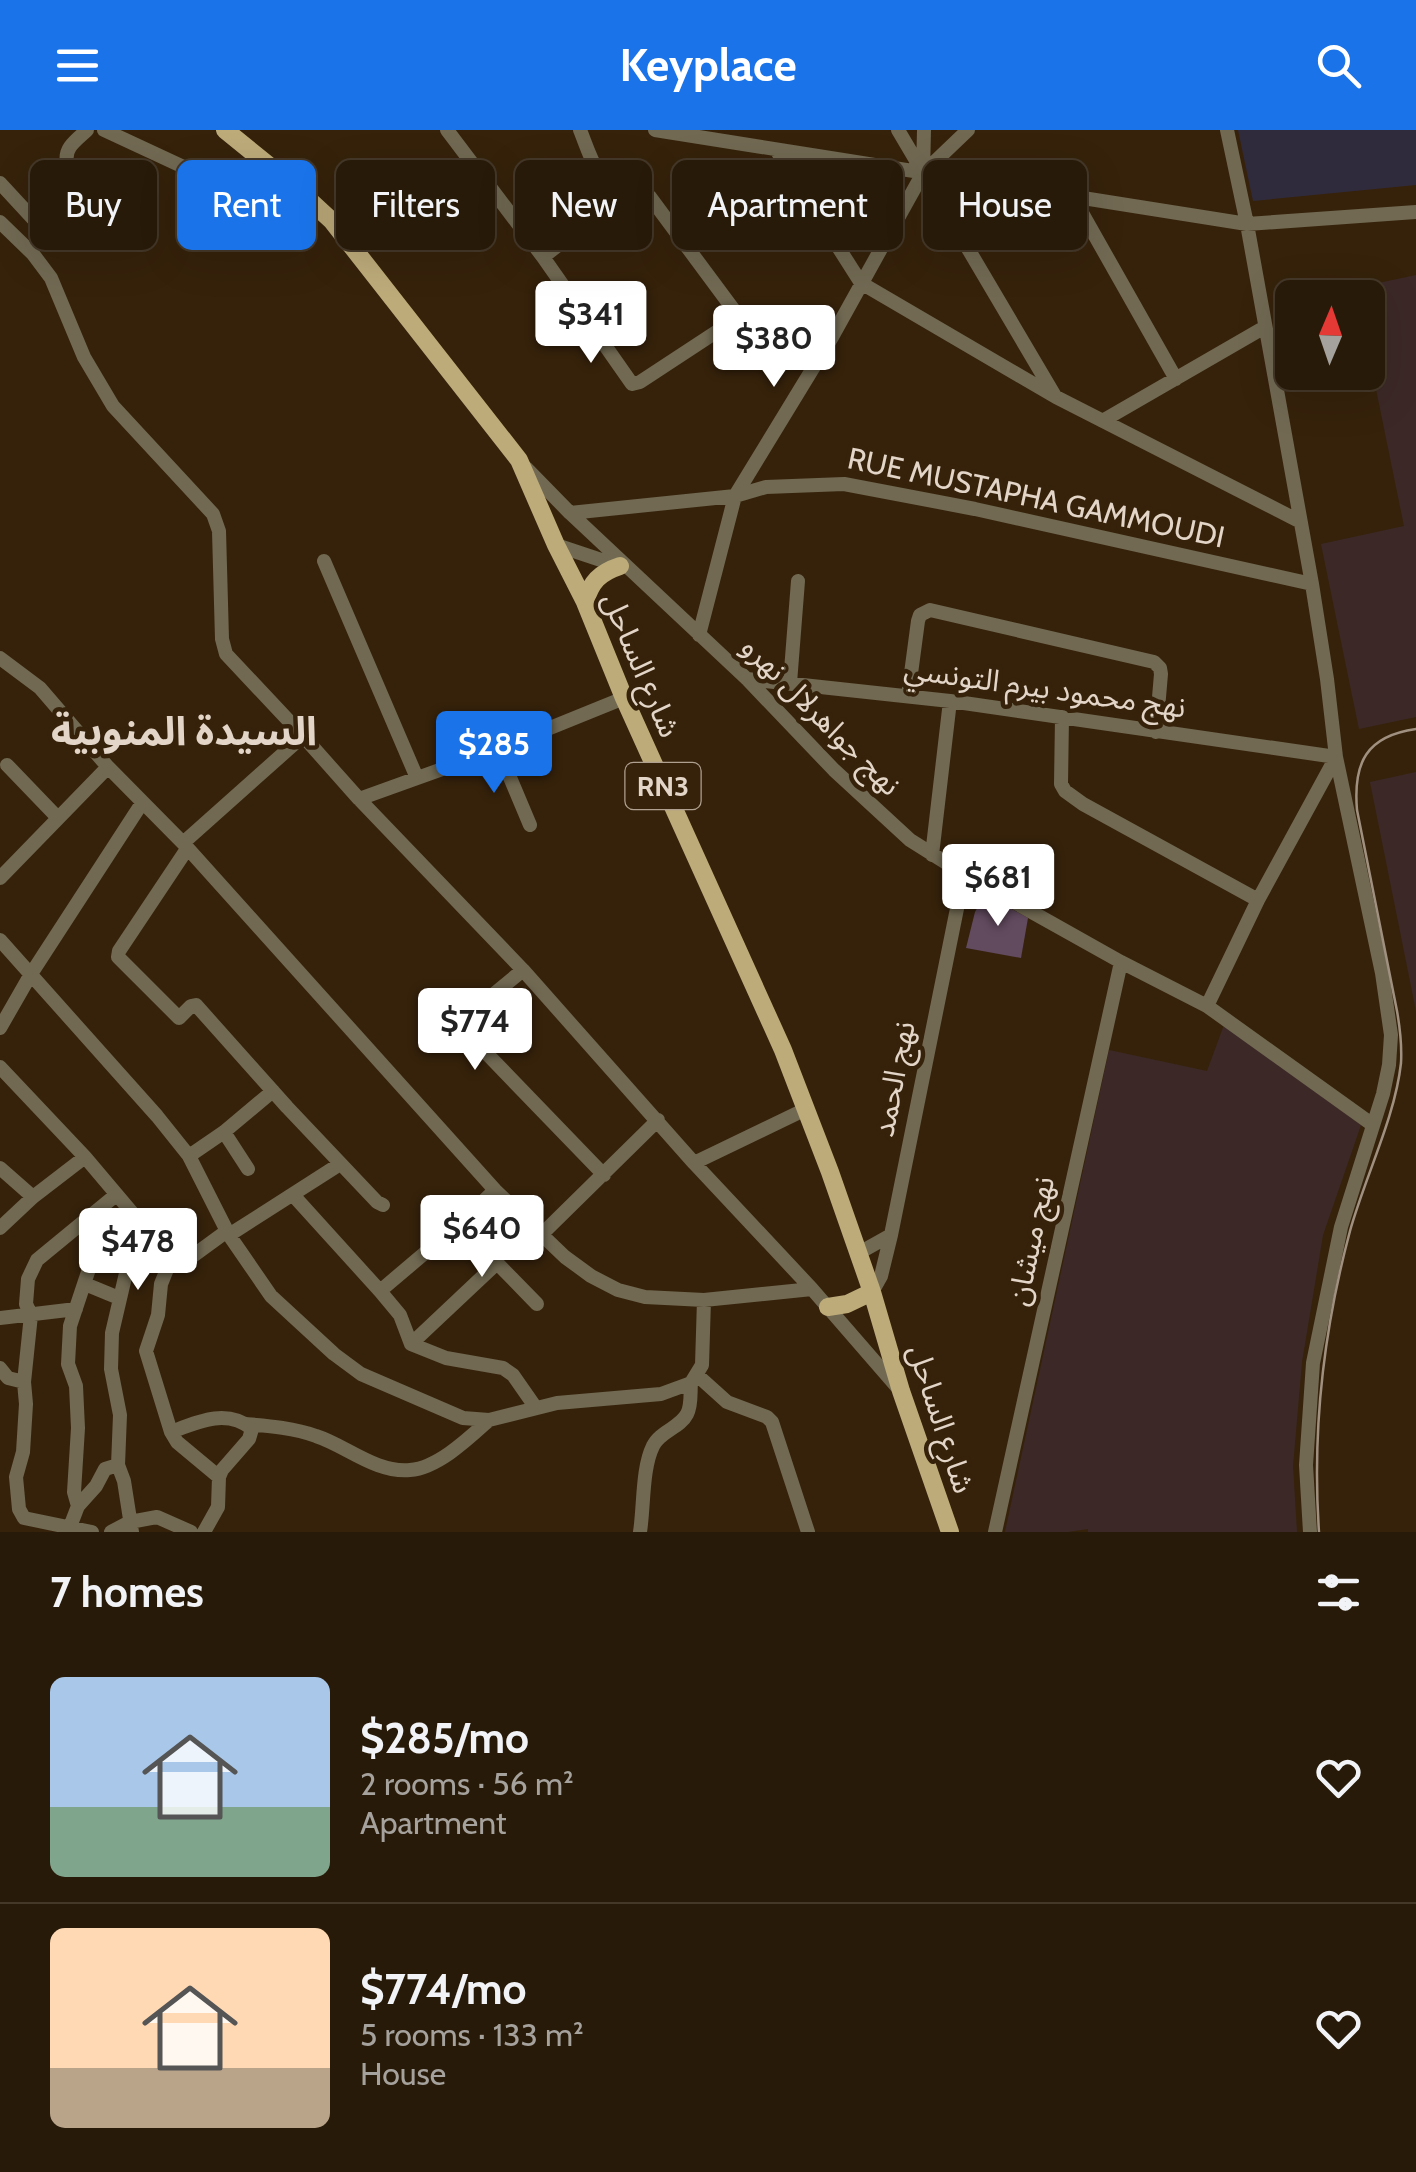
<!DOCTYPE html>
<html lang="en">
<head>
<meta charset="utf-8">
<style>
	body { margin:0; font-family:Cabin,"Noto Sans Arabic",sans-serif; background:#342716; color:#f1f3f6; height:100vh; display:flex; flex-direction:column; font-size:38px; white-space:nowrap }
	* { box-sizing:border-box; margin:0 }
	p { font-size:32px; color:#a5a19c }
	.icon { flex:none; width:55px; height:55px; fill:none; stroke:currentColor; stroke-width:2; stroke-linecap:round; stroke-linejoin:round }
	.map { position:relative; height:1402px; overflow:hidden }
	.panel { display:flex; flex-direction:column; background:#281a08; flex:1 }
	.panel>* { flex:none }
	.banner { position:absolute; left:30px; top:30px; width:1358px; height:90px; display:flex; gap:20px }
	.needle { width:65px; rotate:2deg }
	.controls { position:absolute; left:1275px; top:150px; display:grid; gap:20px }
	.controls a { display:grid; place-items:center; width:110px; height:110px; border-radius:15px; background:#281a08; box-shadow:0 10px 40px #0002,0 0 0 2px #443829; font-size:50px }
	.price { position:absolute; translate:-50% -85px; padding:0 22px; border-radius:10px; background:#fff; color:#222; font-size:32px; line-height:65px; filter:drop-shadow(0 2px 5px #0008) }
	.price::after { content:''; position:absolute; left:50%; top:60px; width:30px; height:22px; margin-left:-15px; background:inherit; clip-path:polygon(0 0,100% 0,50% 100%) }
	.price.current { background:#1a73e8; color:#fff }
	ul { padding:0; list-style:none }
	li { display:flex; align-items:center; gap:30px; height:250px; padding:0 50px }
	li+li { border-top:2px solid #443829 }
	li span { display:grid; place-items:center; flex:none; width:280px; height:200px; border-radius:15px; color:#555 }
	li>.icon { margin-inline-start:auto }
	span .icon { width:120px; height:120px; fill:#fffc; stroke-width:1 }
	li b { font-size:42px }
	h2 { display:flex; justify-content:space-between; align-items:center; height:120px; padding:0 50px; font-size:42px }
	.pill { padding:0 35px; border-radius:15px; background:#281a08; box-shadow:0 10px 40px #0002,0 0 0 2px #443829; font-size:35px; line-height:90px }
	.pill.current { background:#1a73e8; color:#fff }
	header { display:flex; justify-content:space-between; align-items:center; height:130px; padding:0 50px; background:#1a73e8; color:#fff; font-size:45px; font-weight:700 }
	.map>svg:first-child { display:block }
	.industrial { fill:#3c2927 }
	.education { fill:#302b3c }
	.building { fill:#624a5f }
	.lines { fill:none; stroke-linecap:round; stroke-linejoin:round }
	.minor { stroke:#716952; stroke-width:14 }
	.major { stroke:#bdab7a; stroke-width:18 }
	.tram { stroke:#a0907f; stroke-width:2.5 }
	.labels { text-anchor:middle; stroke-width:9; stroke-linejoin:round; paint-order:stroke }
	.shield { fill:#36220b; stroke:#afa08f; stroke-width:2.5 }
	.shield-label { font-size:28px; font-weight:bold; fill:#e3d6c8 }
	.street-label { font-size:30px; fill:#e3d6c8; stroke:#36220b }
	.district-label { font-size:40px; font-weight:bold; fill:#e3d6c8; stroke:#36220b }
</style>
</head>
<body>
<header><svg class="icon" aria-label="menu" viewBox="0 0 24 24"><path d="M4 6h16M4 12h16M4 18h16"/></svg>Keyplace<svg class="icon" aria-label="search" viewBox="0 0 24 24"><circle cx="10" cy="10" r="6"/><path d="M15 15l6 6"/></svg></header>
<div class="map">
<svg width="1416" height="1402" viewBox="0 0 1416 1402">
	<rect width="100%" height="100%" fill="#36220b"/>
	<path class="industrial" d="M1416 145V587L1359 599 1321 414 1404 396 1368 220V168L1357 167 1355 158Z
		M1416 642V881L1370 652Z
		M1224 895 1361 995 1323 1105 1302 1232 1293 1336 1297 1402H1088V1399L1068 1402H1005L1109 920 1207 941Z"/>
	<path class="education" d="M1238 0H1416V55L1253 71Z"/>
	<path class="building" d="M985 768 994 769 1028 788 1021 828 966 818 975 782 980 773Z"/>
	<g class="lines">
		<path class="minor" d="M104 0 259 72 275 71 293 55
			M447 0 543 127 632 254 640 252 739 187 832 207
			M580 0C588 19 597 54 619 59 631 61 640 59 650 67L739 187
			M655 0 1247 94 1416 82
			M898 0 1055 266
			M1227 0 1247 94 1312 454 1327 549 1336 627 1382 843 1391 905 1389 935 1383 964 1341 1097 1313 1233 1306 1335 1310 1402
			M777 21 861 153 1056 267 1299 391
			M923 43 924 0
			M0 53 49 106 59 107 86 93C99 68 54 40 70 17 74 11 82 5 87 0
			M1073 67 1176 249
			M0 92 33 124 51 148 84 227 113 276 213 384 219 401 222 509 226 524 303 606 359 669 523 840 694 1033 812 1159 897 1257
			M543 127 629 60
			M1104 290 1265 197
			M526 338 570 383 747 549 834 640 910 710 964 744 1121 832 1207 876 1373 995
			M570 383 735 366 766 357 844 354 975 379 1312 454
			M556 415 622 437
			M324 431 417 648
			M699 505 735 366 832 207 923 43 968 0
			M0 528 40 558 108 637 183 713 495 1060 565 1127 591 1146 618 1160 645 1167 704 1170 812 1159
			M747 549 950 571 1336 627
			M790 553 798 451
			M908 566 918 491 920 485 930 480 1154 532 1160 538 1161 544 1156 602
			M1062 587 1061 654 1065 661 1083 674 1258 770
			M498 619 530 695
			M7 635 58 688
			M359 669 498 619 624 568
			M183 713 303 606
			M187 719 119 821 118 827 179 888 191 876 196 875 287 977 377 1072 383 1075
			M932 725 950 571
			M0 748 108 637
			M0 810 157 986 189 1026 229 1105 271 1166 334 1224 361 1244 463 1288 489 1290 557 1273 661 1264 691 1253 702 1235 704 1170
			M523 840 465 888 464 900 604 1045
			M1207 876 1258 770 1336 627
			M0 898 31 844 142 673
			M0 937 85 1027 156 1111 181 1127 190 1128 227 1101
			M224 1002 248 1039
			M189 1026 224 1002 273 961
			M694 1033 806 979
			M0 1038 33 1067
			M293 1065 380 1161 400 1185 411 1214 446 1228 503 1238 513 1245 536 1278
			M459 1094 537 1174
			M0 1098 33 1067 85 1027
			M229 1105 340 1034
			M541 1105 658 990
			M174 1122 161 1154 158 1185 146 1221 171 1302 177 1312 219 1347
			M857 1124 891 1105
			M85 1154 119 1168
			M380 1161 459 1094 495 1060
			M872 1162 881 1146 891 1105 964 744
			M0 1188 76 1179
			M411 1214 497 1133
			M0 1238 8 1248 24 1252
			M697 1245 727 1272 767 1287 772 1292 808 1402
			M246 1294C269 1296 294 1298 316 1306 347 1316 375 1343 410 1340 438 1338 469 1308 489 1290
			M171 1302C197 1292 227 1278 252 1299L249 1309 222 1340 219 1347 218 1377 204 1402
			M78 1376 96 1356 105 1339 118 1335
			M68 1402 78 1376 74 1362 78 1298 76 1256 68 1234 70 1196 90 1136 98 1131H128
			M92 1402 24 1388 19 1379 16 1347 23 1322 26 1274 24 1252 31 1185 26 1174 28 1149 37 1130 116 1065
			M111 1402 130 1392 157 1387 191 1402
			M132 1402 124 1351 118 1335 120 1285 111 1239 112 1203 133 1113 145 1100
			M640 1402C644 1376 642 1338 653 1316 660 1301 680 1298 687 1284 692 1275 690 1262 691 1253
			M995 1402 1121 832"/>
		<path class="major" d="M225 0 293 55 332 91 519 330 556 415 585 472 624 568 783 920 830 1042 872 1162 901 1261 950 1402
			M585 472C591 452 599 443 620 436
			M828 1177 847 1174 872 1162"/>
		<path class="tram" d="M1319 1402C1312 1301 1324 1198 1350 1101 1365 1047 1395 988 1401 933 1402 915 1400 898 1397 881L1357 680C1353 633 1366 606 1416 599"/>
	</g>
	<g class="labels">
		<rect class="shield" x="625.5" y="633" width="75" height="46" rx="8"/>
		<g class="shield-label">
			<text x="663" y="666">RN3</text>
		</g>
		<g class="street-label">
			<text transform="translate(1036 368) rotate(12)" y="10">RUE MUSTAPHA GAMMOUDI</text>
			<text transform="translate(641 535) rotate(67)" y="10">شارع الساحل</text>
			<text transform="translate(1045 558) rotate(8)" y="10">نهج محمود بيرم التونسي</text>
			<text transform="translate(821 586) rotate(45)" y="10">نهج جواهرلال نهرو</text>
			<text transform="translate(894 949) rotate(-79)" y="10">نهج الحمد</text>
			<text transform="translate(1031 1111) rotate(-78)" y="10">نهج ميشان</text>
			<text transform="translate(941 1289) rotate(72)" y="10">شارع الساحل</text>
		</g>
		<g class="district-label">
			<text x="184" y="615">السيدة المنوبية</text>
		</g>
	</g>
</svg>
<div class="controls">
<a><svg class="needle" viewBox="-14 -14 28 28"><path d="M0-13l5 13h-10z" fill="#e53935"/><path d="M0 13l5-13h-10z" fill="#a5a19c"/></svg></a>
</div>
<b class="price" style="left:591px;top:236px">$341</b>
<b class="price" style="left:774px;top:260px">$380</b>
<b class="price current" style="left:494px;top:666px">$285</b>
<b class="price" style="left:998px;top:799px">$681</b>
<b class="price" style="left:475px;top:943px">$774</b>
<b class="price" style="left:482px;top:1150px">$640</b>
<b class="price" style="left:138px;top:1163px">$478</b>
<div class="banner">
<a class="pill">Buy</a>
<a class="pill current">Rent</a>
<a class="pill">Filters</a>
<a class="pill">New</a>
<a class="pill">Apartment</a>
<a class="pill">House</a>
</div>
</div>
<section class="panel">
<h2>7 homes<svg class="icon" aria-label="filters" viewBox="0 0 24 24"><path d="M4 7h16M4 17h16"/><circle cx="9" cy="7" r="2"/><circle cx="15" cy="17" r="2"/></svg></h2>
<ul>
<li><span style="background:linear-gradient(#a9c7e8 65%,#7fa58c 0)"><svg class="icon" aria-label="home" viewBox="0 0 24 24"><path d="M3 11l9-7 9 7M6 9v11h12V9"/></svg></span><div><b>$285/mo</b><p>2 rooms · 56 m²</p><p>Apartment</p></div><svg class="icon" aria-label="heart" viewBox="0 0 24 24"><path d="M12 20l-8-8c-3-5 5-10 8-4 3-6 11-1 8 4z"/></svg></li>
<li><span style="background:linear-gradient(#ffd9b3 70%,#b9a48a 0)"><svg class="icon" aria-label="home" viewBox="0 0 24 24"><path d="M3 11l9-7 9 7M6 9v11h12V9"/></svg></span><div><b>$774/mo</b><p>5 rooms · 133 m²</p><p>House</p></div><svg class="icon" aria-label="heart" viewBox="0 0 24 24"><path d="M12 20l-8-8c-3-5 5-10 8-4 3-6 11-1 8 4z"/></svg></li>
</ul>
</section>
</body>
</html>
